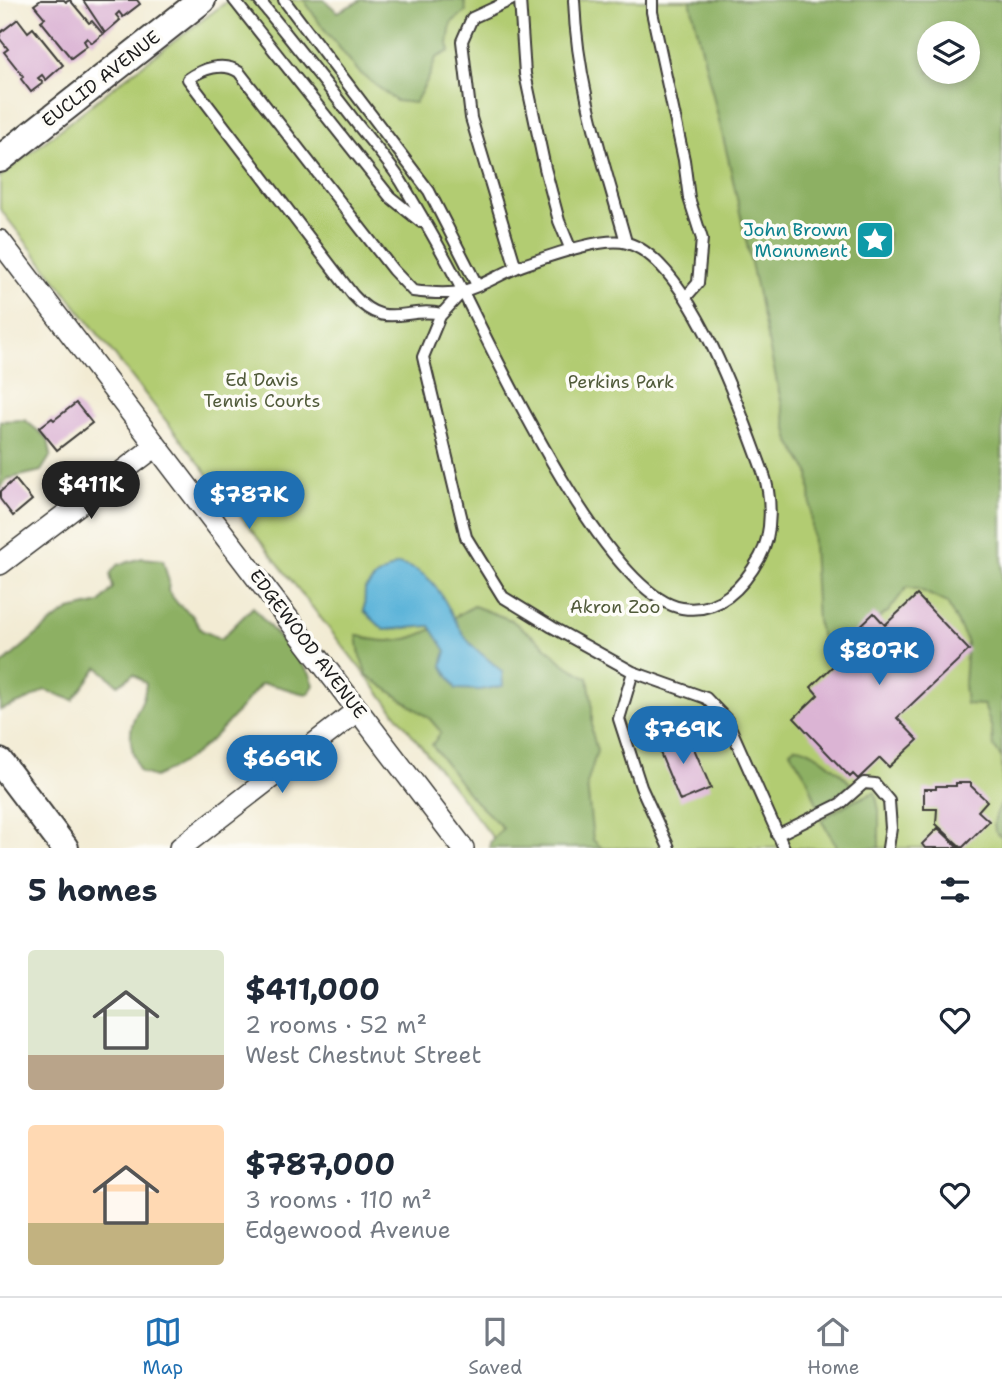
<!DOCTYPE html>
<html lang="en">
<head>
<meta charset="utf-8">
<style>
	body { margin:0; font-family:"Shantell Sans",sans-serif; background:#f2f2f3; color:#1f2937; height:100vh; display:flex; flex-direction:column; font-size:26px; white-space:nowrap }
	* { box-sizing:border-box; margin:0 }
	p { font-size:23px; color:#747a83 }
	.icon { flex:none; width:38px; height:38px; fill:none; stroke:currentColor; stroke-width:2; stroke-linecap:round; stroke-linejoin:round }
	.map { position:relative; height:848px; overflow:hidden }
	.panel { display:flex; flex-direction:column; background:#fff; flex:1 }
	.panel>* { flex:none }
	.buttons { position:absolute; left:917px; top:21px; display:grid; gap:14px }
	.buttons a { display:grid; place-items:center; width:63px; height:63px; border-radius:50%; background:#fff; box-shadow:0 4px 10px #0003; font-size:35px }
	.price { position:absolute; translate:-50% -60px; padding:0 16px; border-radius:24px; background:#1f6fb2; color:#fff; font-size:23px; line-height:46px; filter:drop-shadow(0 2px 4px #0008) }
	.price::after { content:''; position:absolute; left:50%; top:42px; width:21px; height:16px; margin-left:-10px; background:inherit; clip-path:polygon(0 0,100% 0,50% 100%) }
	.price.on { background:#222; color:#fff }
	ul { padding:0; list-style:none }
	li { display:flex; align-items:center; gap:21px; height:175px; padding:0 28px }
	li span { display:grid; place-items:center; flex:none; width:196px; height:140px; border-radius:7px; color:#555 }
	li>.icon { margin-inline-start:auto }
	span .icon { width:84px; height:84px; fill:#fffc; stroke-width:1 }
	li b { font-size:30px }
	h2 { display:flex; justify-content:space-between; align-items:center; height:84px; padding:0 28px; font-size:30px }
	.dock { display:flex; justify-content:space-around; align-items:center; height:98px; border-top:2px solid #e0e1e3; background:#fff; font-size:19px; color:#747a83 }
	.dock a { display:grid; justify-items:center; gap:4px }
	.dock .on { color:#1f6fb2 }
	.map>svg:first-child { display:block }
	.green { fill:#b2cc72; stroke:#677447; stroke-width:2; fill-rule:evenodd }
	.forest { fill:#8db064; stroke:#546640; stroke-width:2; fill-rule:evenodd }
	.water { fill:#5cb4d9; stroke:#3c687a; stroke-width:2 }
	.building { fill:#dbb4d4 }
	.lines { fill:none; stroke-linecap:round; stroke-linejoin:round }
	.service-casing { stroke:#3c3b37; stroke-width:14 }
	.minor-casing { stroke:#3c3b37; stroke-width:24 }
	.tertiary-casing { stroke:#3c3b37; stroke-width:30 }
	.service { stroke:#fff; stroke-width:10 }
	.minor { stroke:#fff; stroke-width:21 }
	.tertiary { stroke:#fff; stroke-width:26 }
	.labels { text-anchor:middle; stroke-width:7; stroke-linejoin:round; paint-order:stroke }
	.street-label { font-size:18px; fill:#1c1c1c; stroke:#fdfcf7 }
	.culture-label { font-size:18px; fill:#0d838f; stroke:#fdfcf7; text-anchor:end }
	.park-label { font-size:18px; fill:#505a3a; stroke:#fdfcf7 }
</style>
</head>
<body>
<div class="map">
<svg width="1002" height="848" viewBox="0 0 1002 848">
	<rect width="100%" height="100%" fill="#fdfcf7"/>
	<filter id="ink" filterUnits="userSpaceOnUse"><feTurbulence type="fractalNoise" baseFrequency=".0143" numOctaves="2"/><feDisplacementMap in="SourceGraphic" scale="14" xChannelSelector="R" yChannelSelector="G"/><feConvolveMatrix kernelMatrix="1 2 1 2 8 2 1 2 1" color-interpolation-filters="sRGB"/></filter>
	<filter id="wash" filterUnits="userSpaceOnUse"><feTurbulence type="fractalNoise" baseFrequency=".00686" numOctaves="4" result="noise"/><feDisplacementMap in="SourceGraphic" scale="28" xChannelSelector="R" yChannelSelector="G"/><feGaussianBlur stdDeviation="1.57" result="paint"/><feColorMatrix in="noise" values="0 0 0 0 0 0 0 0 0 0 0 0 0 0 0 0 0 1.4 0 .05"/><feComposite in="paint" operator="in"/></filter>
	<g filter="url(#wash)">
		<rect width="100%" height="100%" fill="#f2ebd3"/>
		<path class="green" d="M229 0H305L337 40 387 0H1002V848H501L0 209V177L125 78ZM929 33H968V72H929Z"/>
		<path class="forest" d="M304 0H324L338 12 361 0H464L466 11 451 23 448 44 450 51 436 58 429 77 415 103 396 101 359 72 320 24Z
			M690 0H1002V758L993 746 992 729 984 705 966 704 964 684 967 641 947 603 920 590 907 587 888 612 826 651 817 621 809 472 790 442 729 162ZM929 33H968V72H929ZM880 226 888 234V245L881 253H870L863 246 862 236 869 227Z
			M25 420 48 439 51 455 41 471 7 479 0 489V421Z
			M142 558 163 560 169 582 168 591 178 604 192 615 201 630 221 639 253 607 310 674 314 685 309 694C291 693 278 683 261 684 228 723 202 758 154 777L140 772C132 755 127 734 135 716 141 702 144 701 146 684L134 674 118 685 98 667 73 700 45 690 27 700 0 710V666L53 621 70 610 100 603 113 588 110 574 117 565Z
			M474 606 511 620 542 643 564 664 588 678 592 702V732L597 751 587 784 593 840 602 848H490V842L503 828 470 796 432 745 441 732 430 719 367 675 360 656 357 635C404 653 433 628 474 606Z
			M795 747C811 746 841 773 852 785L818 807 807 778 790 751Z
			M875 792 879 810V848H838L821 820 847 804Z
			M1002 802V838C988 829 996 814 1002 802Z"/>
		<path class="water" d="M398 564C441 572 444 607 466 638 476 652 491 660 502 672L503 686 480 690 456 689 442 665 446 651 430 626 384 630 364 611 365 589 376 577Z"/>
		<g id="blocks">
			<path class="building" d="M41 0H64L66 2 70 0 89 23 92 21 103 34 92 43 87 38 84 41 87 46 71 58 41 21 45 18 34 5Z
				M83 0H137L140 4 123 17 119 12 116 15 120 20 105 33Z
				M18 19 28 32 33 28 63 65 46 80 42 75 38 78 43 83 31 92 21 79 23 76 4 52 8 49 0 39V33Z
				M76 403 92 423 57 450 39 428 52 418 54 420Z
				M15 479 32 500 13 516 0 499V492Z
				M917 595 969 650 897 718 918 740 889 767 880 758 858 779 853 774 850 777 794 718 818 695 811 687 835 664 832 661 842 651 838 647 874 613 885 625Z
				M686 730 711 788 680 801 656 743Z
				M956 783H971V786L987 801 978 811 989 821 962 848 936 824 937 809H924V789H936V786H956Z
				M938 828 959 848H925L922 844Z"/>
		</g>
	</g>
	<g filter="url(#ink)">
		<use href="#blocks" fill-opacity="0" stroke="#3c3b37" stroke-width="2"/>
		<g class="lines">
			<g class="service-casing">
				<path id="service" d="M234 0 390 197 421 222
					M259 0C292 41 325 82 357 124 372 143 388 161 401 181 423 218 445 256 464 294 498 361 607 596 682 608 720 614 744 586 760 557 773 534 772 496 763 472 742 415 689 260 627 243 603 236 547 257 523 265 503 272 484 286 463 291 448 295 429 293 413 291L393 270 239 72C223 61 202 69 188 79L353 295C386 332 404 306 442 314
					M284 0 429 191 477 285
					M511 0 472 18 462 41 471 118 516 268
					M520 0 525 74 545 168 559 221 571 250
					M574 0C577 87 603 159 626 242
					M652 0V12L684 160 689 198 702 239 698 283 686 297
					M463 291 440 316 423 357 466 537 503 597 552 627 633 672 706 698 727 720 784 848
					M633 672 619 719 641 787 669 848
					M777 835 840 804 864 783 875 784 889 801 891 828 888 848"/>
			</g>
			<g class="minor-casing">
				<path id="minor" d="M0 241 463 848
					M0 564 156 446
					M180 848 358 710"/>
			</g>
			<g class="tertiary-casing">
				<path id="tertiary" d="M0 159 202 0
					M0 762 65 848"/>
			</g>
			<use href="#service" class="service"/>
			<use href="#minor" class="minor"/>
			<use href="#tertiary" class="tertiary"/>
		</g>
	</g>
	<defs>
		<g id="sight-square" transform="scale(2.0125)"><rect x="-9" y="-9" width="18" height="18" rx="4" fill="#0f9aa8" stroke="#fdfcf7"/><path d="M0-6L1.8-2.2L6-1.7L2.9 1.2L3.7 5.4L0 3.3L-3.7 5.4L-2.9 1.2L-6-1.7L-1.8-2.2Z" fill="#fff"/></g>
	</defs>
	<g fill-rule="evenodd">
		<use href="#sight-square" x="875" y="240"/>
	</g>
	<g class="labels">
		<g class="street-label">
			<text transform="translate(101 79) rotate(-38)" y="6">EUCLID AVENUE</text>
			<text transform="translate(308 644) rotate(53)" y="6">EDGEWOOD AVENUE</text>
		</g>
		<g class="culture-label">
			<text x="848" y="236">John Brown<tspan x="848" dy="21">Monument</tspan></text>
		</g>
		<g class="park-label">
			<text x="262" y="386">Ed Davis<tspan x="262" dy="21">Tennis Courts</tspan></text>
			<text x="621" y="388">Perkins Park</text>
			<text x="615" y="613">Akron Zoo</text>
		</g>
	</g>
</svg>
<div class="buttons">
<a><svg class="icon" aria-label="layers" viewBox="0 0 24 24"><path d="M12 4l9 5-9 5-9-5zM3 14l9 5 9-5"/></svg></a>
</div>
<b class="price on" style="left:91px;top:521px">$411K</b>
<b class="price" style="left:249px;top:531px">$787K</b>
<b class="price" style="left:879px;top:687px">$807K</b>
<b class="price" style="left:683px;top:766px">$769K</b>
<b class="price" style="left:282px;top:795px">$669K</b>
</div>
<section class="panel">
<h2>5 homes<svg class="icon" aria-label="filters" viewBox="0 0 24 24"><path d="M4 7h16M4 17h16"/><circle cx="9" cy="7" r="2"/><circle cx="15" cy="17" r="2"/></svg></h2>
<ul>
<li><span style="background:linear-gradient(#dfe7d0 75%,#b9a48a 0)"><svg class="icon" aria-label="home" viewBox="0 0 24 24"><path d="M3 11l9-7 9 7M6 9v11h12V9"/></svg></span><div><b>$411,000</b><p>2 rooms · 52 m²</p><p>West Chestnut Street</p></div><svg class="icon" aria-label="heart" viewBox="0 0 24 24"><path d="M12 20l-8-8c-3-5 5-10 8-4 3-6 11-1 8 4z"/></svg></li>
<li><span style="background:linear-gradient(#ffd9b3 70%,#c2b280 0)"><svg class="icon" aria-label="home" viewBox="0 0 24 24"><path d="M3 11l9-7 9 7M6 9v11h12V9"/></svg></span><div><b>$787,000</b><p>3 rooms · 110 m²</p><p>Edgewood Avenue</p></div><svg class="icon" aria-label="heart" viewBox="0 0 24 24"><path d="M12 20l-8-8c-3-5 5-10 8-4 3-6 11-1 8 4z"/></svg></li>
</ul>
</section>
<nav class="dock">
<a class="on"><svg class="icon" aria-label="map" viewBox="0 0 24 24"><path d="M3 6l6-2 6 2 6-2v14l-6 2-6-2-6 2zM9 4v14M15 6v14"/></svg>Map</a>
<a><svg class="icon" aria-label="saved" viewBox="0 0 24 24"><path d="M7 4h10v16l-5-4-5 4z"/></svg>Saved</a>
<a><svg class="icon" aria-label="home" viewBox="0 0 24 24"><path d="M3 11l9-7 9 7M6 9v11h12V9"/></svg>Home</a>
</nav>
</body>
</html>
